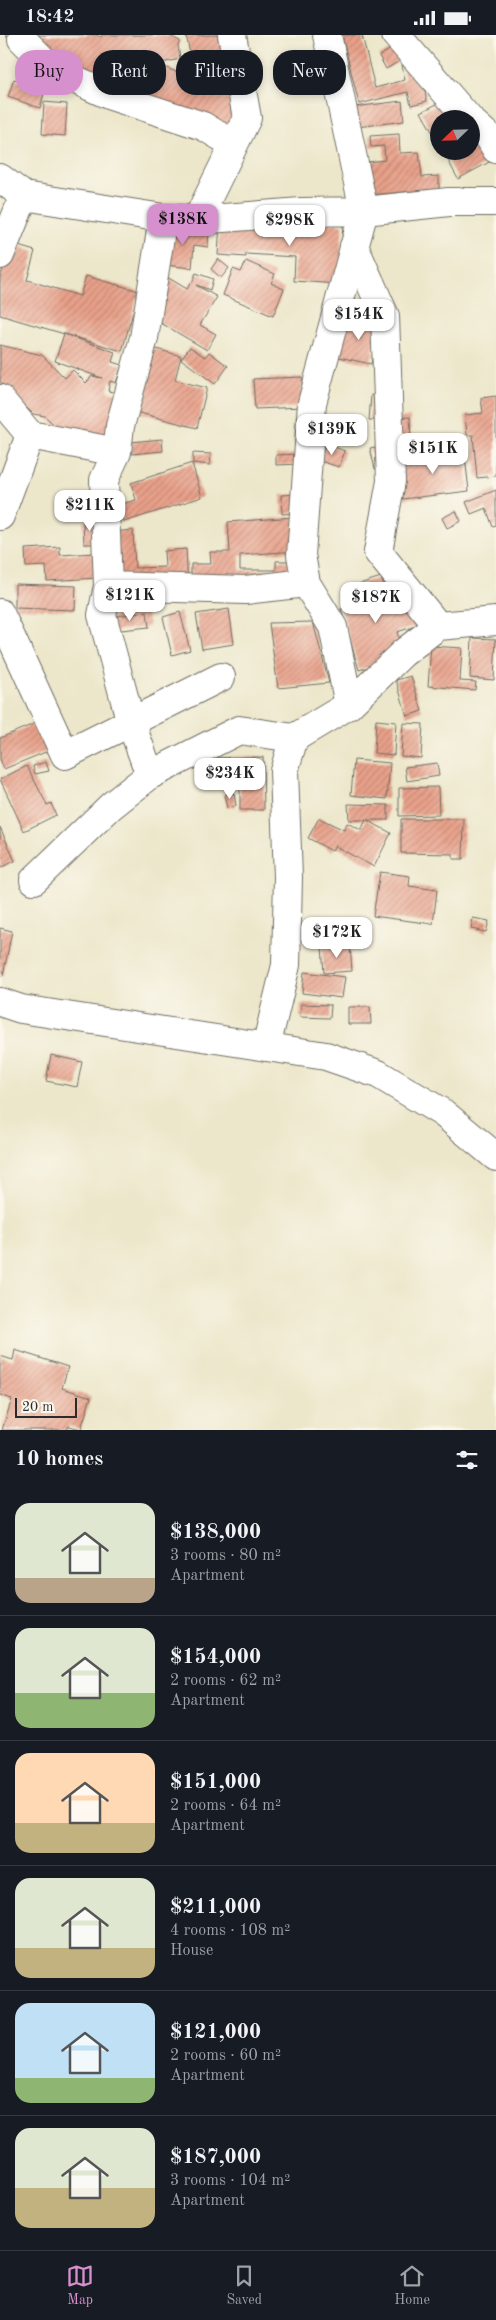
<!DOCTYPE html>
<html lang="en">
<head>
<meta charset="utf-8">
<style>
	body { margin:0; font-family:"Old Standard TT",serif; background:#242831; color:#f1f3f6; height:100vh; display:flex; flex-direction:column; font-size:19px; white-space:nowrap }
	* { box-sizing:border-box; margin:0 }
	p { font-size:16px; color:#9ea1a6 }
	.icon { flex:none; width:28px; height:28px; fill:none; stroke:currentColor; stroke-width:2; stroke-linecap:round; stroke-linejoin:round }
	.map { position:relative; height:1395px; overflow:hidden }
	.side { display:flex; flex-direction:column; background:#171b24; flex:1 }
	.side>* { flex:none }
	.banner { position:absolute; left:15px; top:15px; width:466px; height:45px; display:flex; gap:10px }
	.needle { width:32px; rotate:247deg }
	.fabs { position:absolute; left:430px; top:75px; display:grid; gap:10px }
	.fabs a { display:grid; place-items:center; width:50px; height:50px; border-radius:50%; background:#171b24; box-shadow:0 2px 8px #0003; font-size:25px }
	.scale { position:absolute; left:15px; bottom:12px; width:62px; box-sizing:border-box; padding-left:5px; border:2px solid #2b2b2b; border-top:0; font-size:14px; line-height:18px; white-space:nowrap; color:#2b2b2b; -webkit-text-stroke:4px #fbf7ec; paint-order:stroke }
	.price { position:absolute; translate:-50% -42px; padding:0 11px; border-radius:10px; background:#fff; color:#222; font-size:16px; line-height:32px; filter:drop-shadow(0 1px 2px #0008) }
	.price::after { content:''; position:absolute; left:50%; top:30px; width:15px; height:11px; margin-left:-8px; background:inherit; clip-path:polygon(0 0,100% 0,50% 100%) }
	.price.active { background:#d690ce; color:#111 }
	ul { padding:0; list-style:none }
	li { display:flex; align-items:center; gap:15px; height:125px; padding:0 15px }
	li+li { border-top:1px solid #363941 }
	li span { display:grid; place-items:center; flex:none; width:140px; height:100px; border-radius:15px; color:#555 }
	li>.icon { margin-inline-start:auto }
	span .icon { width:60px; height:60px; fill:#fffc; stroke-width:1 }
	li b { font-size:21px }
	h2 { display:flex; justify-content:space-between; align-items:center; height:60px; padding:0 15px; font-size:21px }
	.pill { padding:0 18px; border-radius:20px; background:#171b24; box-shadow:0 2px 8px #0003; font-size:18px; line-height:45px }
	.pill.active { background:#d690ce; color:#111 }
	.status { display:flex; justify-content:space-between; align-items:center; height:35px; padding:0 25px; background:#171b24; direction:ltr }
	.status svg { height:14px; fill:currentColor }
	.tab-bar { display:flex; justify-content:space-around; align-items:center; height:70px; border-top:1px solid #363941; background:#171b24; font-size:14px; color:#9ea1a6 }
	.tab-bar a { display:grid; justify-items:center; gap:2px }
	.tab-bar .active { color:#d690ce }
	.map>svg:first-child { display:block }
	.building { fill:url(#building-hatch) }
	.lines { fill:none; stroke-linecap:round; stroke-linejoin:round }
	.minor-casing { stroke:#6f6d63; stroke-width:30 }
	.major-casing { stroke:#6f6d63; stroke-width:30 }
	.minor { stroke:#fff; stroke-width:28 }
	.major { stroke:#fff; stroke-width:28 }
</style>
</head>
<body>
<div class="status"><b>18:42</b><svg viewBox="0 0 49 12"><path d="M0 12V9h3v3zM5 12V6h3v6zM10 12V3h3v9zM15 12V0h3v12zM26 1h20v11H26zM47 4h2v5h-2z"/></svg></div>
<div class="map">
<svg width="496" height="1395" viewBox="0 0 496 1395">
	<defs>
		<pattern id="building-hatch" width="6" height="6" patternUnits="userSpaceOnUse" patternTransform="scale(1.25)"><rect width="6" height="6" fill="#e9a18a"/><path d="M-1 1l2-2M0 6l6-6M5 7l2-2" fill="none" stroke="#bd8371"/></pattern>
	</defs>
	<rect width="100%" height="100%" fill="#fbf7ec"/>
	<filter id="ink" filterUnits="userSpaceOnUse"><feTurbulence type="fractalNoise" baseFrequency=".02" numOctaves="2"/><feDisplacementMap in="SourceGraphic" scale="10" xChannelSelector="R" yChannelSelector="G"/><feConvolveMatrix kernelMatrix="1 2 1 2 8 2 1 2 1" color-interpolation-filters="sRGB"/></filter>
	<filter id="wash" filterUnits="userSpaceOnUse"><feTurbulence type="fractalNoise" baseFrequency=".0096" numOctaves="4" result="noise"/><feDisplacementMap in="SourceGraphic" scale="20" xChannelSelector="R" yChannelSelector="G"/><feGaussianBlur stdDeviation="1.12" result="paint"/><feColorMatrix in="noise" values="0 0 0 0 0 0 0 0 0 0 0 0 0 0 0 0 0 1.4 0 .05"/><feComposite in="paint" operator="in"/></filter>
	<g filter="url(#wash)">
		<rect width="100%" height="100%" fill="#ece7ca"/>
		<g id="blocks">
			<path class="building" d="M5 0H96L101 2 102 0H168L180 6 178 10 180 24 157 29 198 46 202 37 238 31 249 93 229 97Z
				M186 0H225L229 15 191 23Z
				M342 0H362L375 53 405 45 402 30 418 26 427 66 411 70 408 57 359 69Z
				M393 13 400 26 386 34 379 21Z
				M14 44 45 55 40 73 8 62Z
				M402 66 404 86 357 92 354 72Z
				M443 66 471 84H439V109L421 77Z
				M44 67 67 69 65 101 42 99Z
				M471 85 493 125 458 144 443 116H471Z
				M399 99 400 118 419 117 422 142 439 141V154L370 160 367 127 385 125 384 111 371 112 370 101Z
				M289 186 343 189 339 249 294 246 295 222 246 219V222L218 220 220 188 289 193Z
				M167 193 209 197 208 212 194 210 192 233 164 230Z
				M11 209 35 216 27 245 80 261 86 241 139 256 122 316 0 280V243Z
				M218 224 229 233 221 243 211 234Z
				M246 226 275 239 271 248 284 254 273 281 223 260 233 234 241 237Z
				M196 238 213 244 210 255 196 250 217 262 200 290 216 299 207 315 154 284 166 264 157 259 167 242 187 254 191 247 192 248Z
				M346 284 378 290 371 329 339 322Z
				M64 299 115 317 112 327 122 330 116 348 110 346 108 356 126 360 110 406 61 397 45 381 33 379 0 347V310L42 320 65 343 73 335 86 348 92 341 102 343 55 326Z
				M190 312 205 322 209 317 228 331 215 349 181 324Z
				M153 313 181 321 175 345 207 353 197 393 136 377Z
				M302 342 303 372 255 374 253 344Z
				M371 360 381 361 378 385H369Z
				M496 361V441L477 443 473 400H467L465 380 483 378 481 363Z
				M410 382 411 408H396L395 383Z
				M162 404 163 416 132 419 131 407Z
				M326 409 345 416 339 432 320 426Z
				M380 411 384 433 375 434 370 413Z
				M464 413 469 456 403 464 398 419 420 417 421 428 448 425 447 415Z
				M193 418 211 419 210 430 193 428Z
				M300 419V429L276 430V420Z
				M192 428 202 462 124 487 118 470 136 465 131 448Z
				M496 455V491L493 492 486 473 471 479 466 467Z
				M298 459 299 478 282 479 281 460Z
				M456 476 461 486 447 493 442 483Z
				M294 482 297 516 240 520V535H276V526H296V555L191 556V529H211L210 517H230L228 487Z
				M95 485 96 509H84L83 486Z
				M133 495 135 533 165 532 164 516 186 514 188 552 117 556 114 497Z
				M60 512V520L95 518 97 543 47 546 46 531 26 532 25 514Z
				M381 542 389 570 411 563 419 590 397 597 404 621 359 635 341 574 353 570 347 553Z
				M15 549 76 551 75 575 15 573Z
				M229 574 234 609 202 614 196 579Z
				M147 577 149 592 112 596 110 582Z
				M180 577 190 615 172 620 163 582Z
				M313 587 329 648 278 653 269 588Z
				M472 603 496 604 494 645 470 643Z
				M431 611 462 613 460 646 476 647 475 655 428 651Z
				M411 641 422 676 407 681 396 645Z
				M376 685 396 687 394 720 374 718Z
				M41 686 53 714 4 734 0 724V703Z
				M403 688 423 689 421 723 401 721Z
				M263 722 264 775H240V752H201V740H209V723Z
				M354 725 390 728 387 764 351 760Z
				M46 727 49 736 35 739 33 731Z
				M437 728 439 741 407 746 405 732Z
				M27 731 47 770 51 768 56 780 24 796 0 744Z
				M438 752 439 780 399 781V753Z
				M234 758 236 771 227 773 224 760Z
				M348 769 388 770V785H367L391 798 374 832 335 811 332 816 308 803 319 783 344 795 347 788 361 795 366 785H349Z
				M401 784H464L463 824H453V819L401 818Z
				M0 792 15 826 0 833Z
				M380 837 410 841 409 851 437 855 433 889 373 881Z
				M473 883 489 886 486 897 471 894Z
				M0 893 12 896 3 941 0 940Z
				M350 910 352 936 324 938 322 912Z
				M304 937 345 942 342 963 302 958Z
				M301 969 331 970 330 983 300 982Z
				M348 972H370L371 989H348Z
				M51 1020 82 1027 77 1052 46 1046Z
				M15 1315 68 1332 62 1353 91 1362 81 1394 69 1391 67 1395H2L12 1364 0 1360V1321L13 1325Z"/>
		</g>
	</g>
	<g filter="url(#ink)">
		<use href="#blocks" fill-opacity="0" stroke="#6f6d63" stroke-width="1"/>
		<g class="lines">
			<g class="minor-casing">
				<path id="minor" d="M327 0 364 176 312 368 301 520 306 548 333 592 349 670
					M396 0 469 84
					M22 4 52 34 111 61 203 91 233 109
					M471 86 489 102 496 114
					M0 143 24 161 163 183 197 185 301 177 364 176 449 167H496
					M197 185 247 83 232 0
					M354 211 385 281 391 446 378 517 438 591
					M0 220 24 161
					M0 364 30 400 117 417
					M0 481 30 400
					M108 551 245 555 306 548
					M0 578 65 720 221 642
					M150 740 131 688 102 580 108 551 104 445 117 417 120 391 144 303 163 183
					M34 845 111 771 150 740 239 695 294 703
					M266 1012 286 930 288 842 284 736 294 703 349 670 403 618 438 591 496 586"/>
			</g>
			<g class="major-casing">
				<path id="major" d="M0 967 21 974 326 1021 378 1039 443 1078 496 1122"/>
			</g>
			<use href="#minor" class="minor"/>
			<use href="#major" class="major"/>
		</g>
	</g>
</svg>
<div class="fabs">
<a><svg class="needle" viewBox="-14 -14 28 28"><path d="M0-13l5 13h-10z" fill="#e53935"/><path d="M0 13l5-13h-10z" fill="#9ea1a6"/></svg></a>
</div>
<div class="scale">20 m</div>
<b class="price active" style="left:183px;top:211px">$138K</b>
<b class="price" style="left:290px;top:212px">$298K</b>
<b class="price" style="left:359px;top:306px">$154K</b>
<b class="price" style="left:332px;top:421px">$139K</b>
<b class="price" style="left:433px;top:440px">$151K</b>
<b class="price" style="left:90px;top:497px">$211K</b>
<b class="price" style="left:130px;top:587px">$121K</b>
<b class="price" style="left:376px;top:589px">$187K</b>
<b class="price" style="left:230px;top:765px">$234K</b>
<b class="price" style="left:337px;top:924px">$172K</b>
<div class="banner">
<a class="pill active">Buy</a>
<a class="pill">Rent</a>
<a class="pill">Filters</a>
<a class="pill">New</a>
</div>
</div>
<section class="side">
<h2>10 homes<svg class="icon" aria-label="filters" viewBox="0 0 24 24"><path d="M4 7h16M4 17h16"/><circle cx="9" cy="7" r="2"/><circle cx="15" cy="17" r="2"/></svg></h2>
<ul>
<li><span style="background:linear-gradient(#dfe7d0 75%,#b9a48a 0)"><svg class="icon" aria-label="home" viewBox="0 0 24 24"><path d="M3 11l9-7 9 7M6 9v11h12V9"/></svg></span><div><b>$138,000</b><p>3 rooms · 80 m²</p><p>Apartment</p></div></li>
<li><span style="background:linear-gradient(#dfe7d0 65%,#8fb573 0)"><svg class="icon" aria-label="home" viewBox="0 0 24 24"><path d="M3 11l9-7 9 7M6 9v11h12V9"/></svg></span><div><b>$154,000</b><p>2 rooms · 62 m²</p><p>Apartment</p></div></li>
<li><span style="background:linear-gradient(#ffd9b3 70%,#c2b280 0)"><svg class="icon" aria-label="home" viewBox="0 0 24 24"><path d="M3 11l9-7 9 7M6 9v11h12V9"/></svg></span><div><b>$151,000</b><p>2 rooms · 64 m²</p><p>Apartment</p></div></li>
<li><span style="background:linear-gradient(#dfe7d0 70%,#c2b280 0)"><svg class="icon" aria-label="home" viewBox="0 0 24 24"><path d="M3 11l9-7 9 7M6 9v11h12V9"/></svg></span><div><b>$211,000</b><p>4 rooms · 108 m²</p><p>House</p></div></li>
<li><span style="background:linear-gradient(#bfe0f5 75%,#8fb573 0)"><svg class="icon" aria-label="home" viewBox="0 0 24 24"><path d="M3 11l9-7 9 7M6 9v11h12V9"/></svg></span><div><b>$121,000</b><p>2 rooms · 60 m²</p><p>Apartment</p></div></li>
<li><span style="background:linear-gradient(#dfe7d0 60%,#c2b280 0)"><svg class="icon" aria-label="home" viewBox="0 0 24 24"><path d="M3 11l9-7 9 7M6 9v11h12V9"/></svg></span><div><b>$187,000</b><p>3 rooms · 104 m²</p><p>Apartment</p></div></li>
</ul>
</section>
<nav class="tab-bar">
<a class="active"><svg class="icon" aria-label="map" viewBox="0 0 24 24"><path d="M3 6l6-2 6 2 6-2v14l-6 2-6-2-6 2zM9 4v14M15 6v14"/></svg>Map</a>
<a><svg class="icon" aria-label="saved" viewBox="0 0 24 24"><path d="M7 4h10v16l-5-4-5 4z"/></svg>Saved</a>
<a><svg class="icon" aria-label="home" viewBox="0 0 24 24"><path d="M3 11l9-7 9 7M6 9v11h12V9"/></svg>Home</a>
</nav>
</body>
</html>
